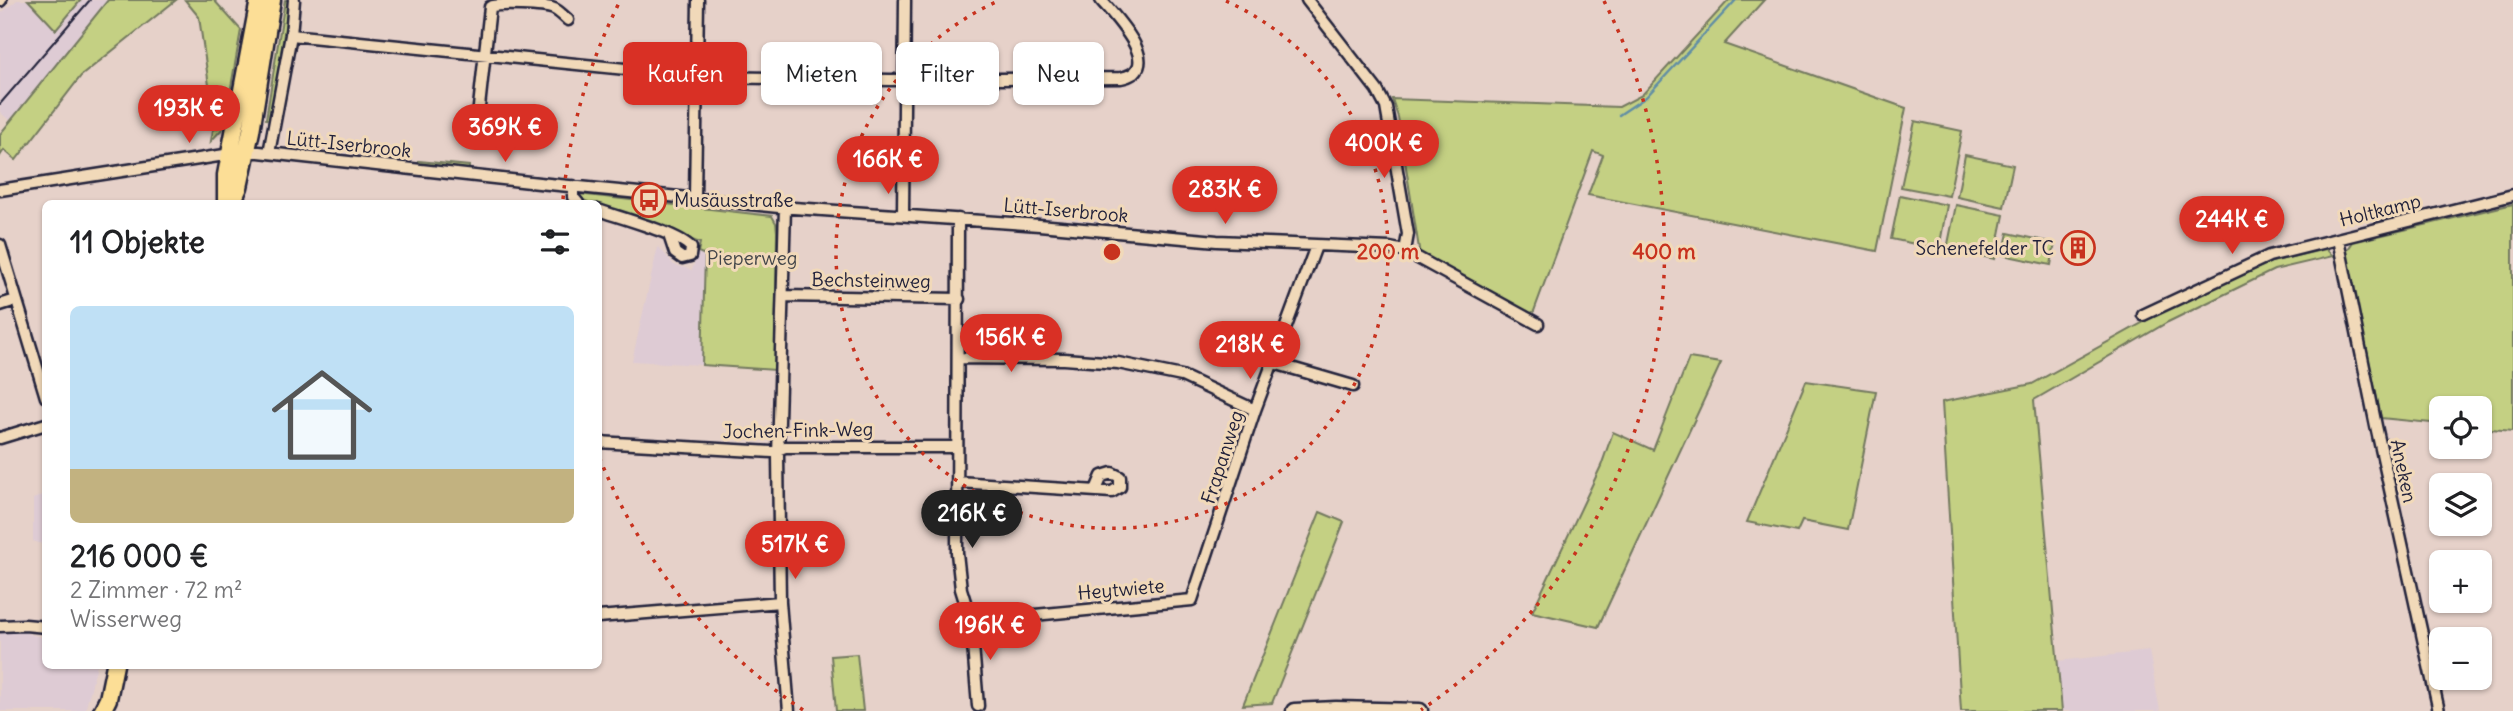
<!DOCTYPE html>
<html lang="de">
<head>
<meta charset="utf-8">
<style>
	body { margin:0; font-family:Delius,sans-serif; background:#f2f2f2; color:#202124; height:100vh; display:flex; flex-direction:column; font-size:26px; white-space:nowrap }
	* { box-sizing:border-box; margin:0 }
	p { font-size:23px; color:#757577 }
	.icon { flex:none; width:38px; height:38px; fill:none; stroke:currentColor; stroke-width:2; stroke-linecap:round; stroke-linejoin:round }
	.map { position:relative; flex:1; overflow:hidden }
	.drawer { position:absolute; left:42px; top:200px; width:560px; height:469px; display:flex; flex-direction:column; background:#fff; border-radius:10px; box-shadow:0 2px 5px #0004 }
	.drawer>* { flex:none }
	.banner { position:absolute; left:623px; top:42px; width:665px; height:63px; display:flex; gap:14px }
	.buttons { position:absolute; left:2429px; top:396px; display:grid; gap:14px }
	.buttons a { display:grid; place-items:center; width:63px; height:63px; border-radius:10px; background:#fff; box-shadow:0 2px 5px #0004; font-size:35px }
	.price { position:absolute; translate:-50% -60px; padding:0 16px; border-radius:24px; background:#d93025; color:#fff; font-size:23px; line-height:46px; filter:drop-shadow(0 2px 4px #0008) }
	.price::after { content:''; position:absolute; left:50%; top:42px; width:21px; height:16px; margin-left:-10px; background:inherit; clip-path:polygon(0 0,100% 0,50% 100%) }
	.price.current { background:#222; color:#fff }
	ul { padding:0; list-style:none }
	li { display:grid; align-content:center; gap:14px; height:371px; padding:0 28px }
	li+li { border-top:2px solid #e0e0e0 }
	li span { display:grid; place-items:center; height:217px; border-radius:10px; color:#555 }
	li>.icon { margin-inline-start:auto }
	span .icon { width:126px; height:126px; fill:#fffc; stroke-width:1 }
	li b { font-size:30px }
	h2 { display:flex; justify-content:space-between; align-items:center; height:84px; padding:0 28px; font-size:30px }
	.pill { padding:0 24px; border-radius:10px; background:#fff; box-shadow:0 2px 5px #0004; font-size:24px; line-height:63px }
	.pill.current { background:#d93025; color:#fff }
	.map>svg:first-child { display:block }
	.built { fill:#decbd4 }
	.green { fill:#c4d083; stroke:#73795f; stroke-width:2 }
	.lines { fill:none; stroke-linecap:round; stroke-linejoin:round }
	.stream { stroke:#618ea5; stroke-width:2.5 }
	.minor-casing { stroke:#22223b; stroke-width:15 }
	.secondary-casing { stroke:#22223b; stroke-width:19 }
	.primary-casing { stroke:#22223b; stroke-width:21 }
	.minor { stroke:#f1d9b9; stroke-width:10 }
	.secondary { stroke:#f1d9b9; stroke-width:14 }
	.primary { stroke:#fcde96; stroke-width:16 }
	.tram { stroke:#22223b; stroke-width:2 }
	.ring { fill:none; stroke:#c8321e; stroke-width:3.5; stroke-dasharray:3.5 7 }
	.labels { text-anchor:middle; stroke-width:6; stroke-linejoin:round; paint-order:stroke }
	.street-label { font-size:19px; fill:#22223b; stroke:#f1d9b9 }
	.poi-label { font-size:19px; fill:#22223b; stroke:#f1d9b9; text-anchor:start }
	.park-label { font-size:19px; fill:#424549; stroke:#f1d9b9 }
	.centre { fill:#c8321e; stroke:#f1d9b9; stroke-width:3.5 }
	.ring-label { font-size:21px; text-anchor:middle; font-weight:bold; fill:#c8321e; stroke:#f1d9b9; stroke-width:6; stroke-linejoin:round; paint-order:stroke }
</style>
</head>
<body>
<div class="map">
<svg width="2513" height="711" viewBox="0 0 2513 711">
	<rect width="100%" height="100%" fill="#e6d1c9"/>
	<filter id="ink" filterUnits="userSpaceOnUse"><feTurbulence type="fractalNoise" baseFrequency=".0143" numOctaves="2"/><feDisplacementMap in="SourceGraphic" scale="14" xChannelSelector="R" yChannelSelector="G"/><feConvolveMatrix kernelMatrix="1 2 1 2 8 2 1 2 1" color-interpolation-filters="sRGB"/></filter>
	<g filter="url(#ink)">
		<path class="built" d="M17 0H28L56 30 81 0H108L10 121 0 112V14Z
			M658 246 674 265 692 270 698 252 705 254 702 365 632 361Z
			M45 494H46L45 545 33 541V499Z
			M22 632 45 638 46 665H97L85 711H0V633Z
			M2149 651 2160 711H2062L2058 661Z"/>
		<path class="green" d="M28 0H81L56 30Z
			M108 0H176L81 76 16 160 4 150 0 156V134Z
			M185 0H214L241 30 224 127 211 141 213 130 222 126 228 93 210 92 199 17Z
			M285 0H289L271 120 266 119Z
			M1729 0H1764L1724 44 1906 108 1877 251 1588 195 1603 155 1593 151 1534 311 1527 316 1420 255 1398 117 1392 99 1619 107 1642 95Z
			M1915 121 1962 131 1949 196 1901 187Z
			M1965 155 2013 165 2004 207 1957 197Z
			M419 161 469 166V171L419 165Z
			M578 194 772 216 776 223 777 232 775 370 702 365 705 255 698 252 700 243 599 206 598 203H590L579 198Z
			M1900 195 1947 205 1939 249 1891 239Z
			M2513 204V431L2480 428V408H2441V424L2381 418 2346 252 2353 242Z
			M1956 205 2004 215 1995 259 1947 249Z
			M2008 233 2055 243 2051 265 2003 255Z
			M2326 249 2333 256 2274 270 2168 322 2034 400 2062 711H1961L1942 402 2032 384 2162 312 2271 262Z
			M1689 358 1721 363 1598 627 1532 612 1601 466 1613 432 1653 450Z
			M1806 381 1876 391 1848 530 1802 521 1797 532 1747 522Z
			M1320 512 1344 522 1272 703 1243 705Z
			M857 654 863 711H836L831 656Z"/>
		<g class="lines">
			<path class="stream" d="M1619 115 1646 97 1736 0"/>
			<g class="minor-casing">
				<path id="minor" d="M1307 0 1377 90 1386 107 1408 234 1405 251
					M0 1 1 0
					M291 35 704 77 890 80 1121 78C1167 69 1114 16 1101 0
					M478 116 490 7C498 3 545 5 554 9 559 11 563 16 568 20
					M247 152H259L539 183 779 207 1039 225 1217 241 1390 248 1405 251 1538 324
					M269 153 291 35 294 0
					M573 186V197L578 203
					M0 190 231 154
					M695 198 698 0
					M785 207 778 456 780 602 789 711
					M598 210C618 217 681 234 691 248L690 256 682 258 675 253 669 235
					M903 214 905 0
					M958 219 957 553 961 589 971 621 978 706
					M2338 239 2376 426 2439 711
					M0 245 46 397
					M783 296 959 299
					M0 305 16 300
					M2143 315 2269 256 2513 195
					M958 358 1064 359 1118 363 1182 376 1255 410
					M1274 363 1353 386
					M0 438 46 424
					M598 442 772 452 785 447H956
					M958 482 1112 492 1120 487V477L1112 473 1102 476 1096 490
					M598 617 780 602
					M971 621 1192 600 1255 410 1316 246
					M0 626 25 625 46 627"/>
			</g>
			<g class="secondary-casing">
				<path id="secondary" d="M1294 711 1336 709 1420 711"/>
			</g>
			<g class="primary-casing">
				<path id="primary" d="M226 203V175L259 0
					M232 203 239 187 251 131 272 0
					M102 711 108 699 115 665"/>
			</g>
			<use href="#minor" class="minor"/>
			<use href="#secondary" class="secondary"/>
			<use href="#primary" class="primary"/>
			<path class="tram" d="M0 104 90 0"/>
		</g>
	</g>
	<g class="ring">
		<path d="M1226 1A276 276 0 1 1 998 1"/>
		<path d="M803 710A552 552 0 0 1 600 459M563 199A552 552 0 0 1 620 1M1604 1A552 552 0 0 1 1421 710"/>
	</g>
	<defs>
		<g id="bus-ring" transform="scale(1.75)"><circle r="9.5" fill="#f1d9b9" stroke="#c8321e" stroke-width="1.5"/><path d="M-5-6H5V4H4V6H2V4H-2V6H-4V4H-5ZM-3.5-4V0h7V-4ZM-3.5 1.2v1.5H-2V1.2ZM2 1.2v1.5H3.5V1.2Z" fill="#c8321e"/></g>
		<g id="building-ring" transform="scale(1.75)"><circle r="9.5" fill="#f1d9b9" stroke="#c8321e" stroke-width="1.5"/><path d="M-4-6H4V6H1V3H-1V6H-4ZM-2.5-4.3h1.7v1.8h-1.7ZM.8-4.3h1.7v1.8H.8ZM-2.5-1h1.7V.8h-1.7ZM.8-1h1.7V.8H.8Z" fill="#c8321e"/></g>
	</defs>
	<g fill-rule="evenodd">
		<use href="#bus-ring" x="649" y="200"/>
		<use href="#building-ring" x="2078" y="248"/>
	</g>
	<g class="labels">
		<g class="street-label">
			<text transform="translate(349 144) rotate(6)" y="7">Lütt-Iserbrook</text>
			<text transform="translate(1066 210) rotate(5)" y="7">Lütt-Iserbrook</text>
			<text transform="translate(2380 210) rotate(-14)" y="7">Holtkamp</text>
			<text transform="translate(871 280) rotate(1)" y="7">Bechsteinweg</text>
			<text transform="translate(798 430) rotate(-1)" y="7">Jochen-Fink-Weg</text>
			<text transform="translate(1222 457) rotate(-72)" y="7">Frapanweg</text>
			<text transform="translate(2404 471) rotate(78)" y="7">Aneken</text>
			<text transform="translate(1121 589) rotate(-5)" y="7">Heytwiete</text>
		</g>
		<g class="poi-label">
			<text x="674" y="207">Musäusstraße</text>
			<text x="2054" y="255" text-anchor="end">Schenefelder TC</text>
		</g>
		<g class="park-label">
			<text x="752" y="265">Pieperweg</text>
		</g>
	</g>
	<circle cx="1112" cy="252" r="10" class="centre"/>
	<g class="ring-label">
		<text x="1388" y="259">200 m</text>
		<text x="1664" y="259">400 m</text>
	</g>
</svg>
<div class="buttons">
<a><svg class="icon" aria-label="locate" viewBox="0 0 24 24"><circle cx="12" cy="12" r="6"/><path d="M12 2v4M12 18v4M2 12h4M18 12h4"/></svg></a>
<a><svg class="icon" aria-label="layers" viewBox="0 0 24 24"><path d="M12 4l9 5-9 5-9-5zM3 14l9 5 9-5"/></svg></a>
<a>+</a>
<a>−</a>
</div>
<b class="price" style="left:189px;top:145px">193K €</b>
<b class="price" style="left:505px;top:164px">369K €</b>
<b class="price" style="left:1384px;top:180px">400K €</b>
<b class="price" style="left:888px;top:196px">166K €</b>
<b class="price" style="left:1225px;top:226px">283K €</b>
<b class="price" style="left:2232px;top:256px">244K €</b>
<b class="price" style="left:1011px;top:374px">156K €</b>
<b class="price" style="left:1250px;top:381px">218K €</b>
<b class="price current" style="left:972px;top:550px">216K €</b>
<b class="price" style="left:795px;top:581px">517K €</b>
<b class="price" style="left:990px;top:662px">196K €</b>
<div class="banner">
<a class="pill current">Kaufen</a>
<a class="pill">Mieten</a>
<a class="pill">Filter</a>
<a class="pill">Neu</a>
</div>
<section class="drawer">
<h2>11 Objekte<svg class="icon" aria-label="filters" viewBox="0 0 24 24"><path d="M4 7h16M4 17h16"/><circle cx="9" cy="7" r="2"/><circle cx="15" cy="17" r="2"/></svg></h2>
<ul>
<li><span style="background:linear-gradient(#bfe0f5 75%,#c2b280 0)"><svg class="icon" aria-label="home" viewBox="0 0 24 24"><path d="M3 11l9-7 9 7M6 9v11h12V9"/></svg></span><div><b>216 000 €</b><p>2 Zimmer · 72 m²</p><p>Wisserweg</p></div></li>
</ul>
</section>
</div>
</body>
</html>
